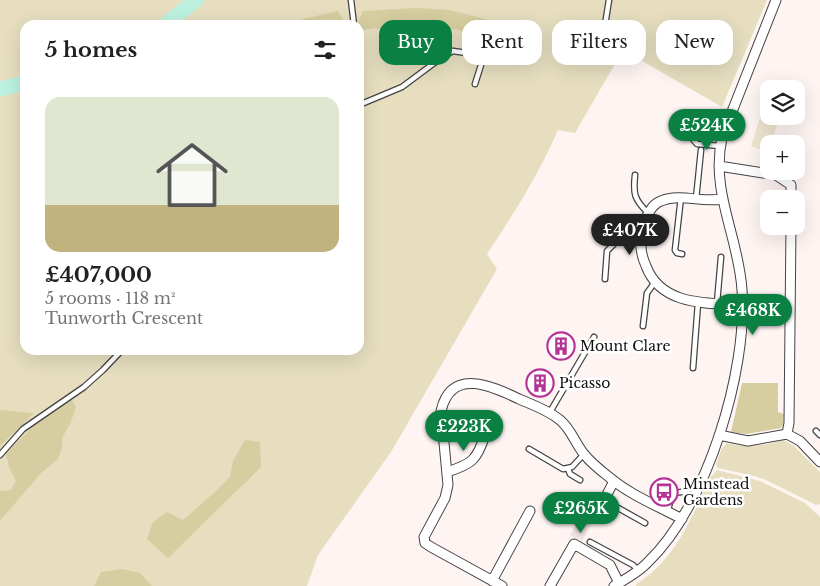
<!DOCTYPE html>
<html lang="en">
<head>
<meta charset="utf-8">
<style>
	body { margin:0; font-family:"Libre Baskerville",serif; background:#f6f6f6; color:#202124; height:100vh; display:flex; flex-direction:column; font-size:19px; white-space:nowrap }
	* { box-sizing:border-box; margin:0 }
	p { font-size:16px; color:#757577 }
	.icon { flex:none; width:28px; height:28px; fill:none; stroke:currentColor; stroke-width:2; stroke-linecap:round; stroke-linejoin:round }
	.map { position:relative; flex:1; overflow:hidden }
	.sheet { position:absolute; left:20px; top:20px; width:344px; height:335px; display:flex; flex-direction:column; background:#fff; border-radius:15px; box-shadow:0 5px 20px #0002 }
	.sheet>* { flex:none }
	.guide { position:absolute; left:379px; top:20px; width:366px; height:45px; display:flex; gap:10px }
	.fabs { position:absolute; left:760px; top:80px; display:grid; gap:10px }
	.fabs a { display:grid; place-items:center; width:45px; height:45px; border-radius:10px; background:#fff; box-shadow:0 5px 20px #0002; font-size:25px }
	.price { position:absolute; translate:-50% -42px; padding:0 11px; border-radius:18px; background:#0b8043; color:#fff; font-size:16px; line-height:32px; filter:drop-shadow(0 1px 2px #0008) }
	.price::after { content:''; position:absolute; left:50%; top:30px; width:15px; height:11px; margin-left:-8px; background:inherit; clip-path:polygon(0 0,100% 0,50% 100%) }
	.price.on { background:#222; color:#fff }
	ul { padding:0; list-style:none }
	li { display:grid; align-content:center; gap:10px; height:265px; padding:0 25px }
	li+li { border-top:1px solid #e0e0e0 }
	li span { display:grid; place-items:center; height:155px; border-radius:15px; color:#555 }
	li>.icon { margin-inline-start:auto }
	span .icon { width:90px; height:90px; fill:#fffc; stroke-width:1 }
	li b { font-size:21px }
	h2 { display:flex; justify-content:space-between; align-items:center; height:60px; padding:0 25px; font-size:21px }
	.pill { padding:0 18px; border-radius:15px; background:#fff; box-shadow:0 5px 20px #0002; font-size:18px; line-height:45px }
	.pill.on { background:#0b8043; color:#fff }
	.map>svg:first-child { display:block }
	.green { fill:#e6debf; fill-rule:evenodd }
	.forest { fill:#d6cea0 }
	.pitch { fill:#eee4d0 }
	.plaza { fill:#efe2e2 }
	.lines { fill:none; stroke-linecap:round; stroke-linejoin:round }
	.river { stroke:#bcf1e0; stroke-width:15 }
	.lane-casing { stroke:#434343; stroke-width:7 }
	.street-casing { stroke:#434343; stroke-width:11 }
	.lane { stroke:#fff; stroke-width:4.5 }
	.street { stroke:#fff; stroke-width:9 }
	.labels { text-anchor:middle; stroke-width:5; stroke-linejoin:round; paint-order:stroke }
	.poi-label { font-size:14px; fill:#101010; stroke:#fff; text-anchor:start }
</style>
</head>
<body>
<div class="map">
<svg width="820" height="586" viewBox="0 0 820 586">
	<rect width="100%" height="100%" fill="#fef5f3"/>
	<path class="green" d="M0 0H767L722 107 623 50 575 133 558 130C539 174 513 215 487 254L497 269 391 452 318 555 307 586H0ZM25 25H359V350H25Z
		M783 440 793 445 820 472V504L816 505 766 480 754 476 718 468 716 464 722 448 727 443C748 448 762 446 783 440Z
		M717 470 760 481 805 503 820 517V586H636V584C675 561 692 517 710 478Z"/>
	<path class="forest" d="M416 8 450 10 497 22 492 33 479 36 469 35 457 29 439 30 421 35 417 45 405 58 394 56 389 31 376 28 362 30 358 22 363 11Z
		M338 11 346 25H295L303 19Z
		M742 383H778V412L784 414 783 425 781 428 746 434 731 432Z
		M71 398 76 407 71 422 62 438V448L58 459 41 473 0 521V491L11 490 16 481 9 467 6 454 33 426Z
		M0 410 34 413 0 446Z
		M245 440 260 442 261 467 168 558 147 539 153 522 167 512 183 520 216 491 230 477 233 461Z
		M122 569 140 573 152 586H94L101 572Z"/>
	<path class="pitch" d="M763 108 769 110V116H780L771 144H769L768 152 751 146Z"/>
	<path class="plaza" d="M590 499 602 506 582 541 570 535Z"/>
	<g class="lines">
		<path class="river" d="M165 25 196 0
			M0 89 25 83"/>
		<g class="lane-casing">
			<path id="lane" d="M351 0 354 25
				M606 40 605 25 609 0
				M359 105 402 87 445 55 453 51 473 54 478 56 481 65 475 84
				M710 122 692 119 688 123 687 132 697 144 720 146
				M635 175C633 194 634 199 648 213
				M681 197 675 250 677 253 682 254
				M696 199 701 150
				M605 279 607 251 617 241 640 238
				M717 303 721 257
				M643 326 647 293 655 282
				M693 368 698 303
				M550 412 594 337
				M816 431 820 435
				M529 449 563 469 572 467 584 454
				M0 455 23 429 84 387 103 370 122 350
				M568 469 570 474 580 480
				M604 500 645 523
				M668 511C671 493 677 487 695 496
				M590 542 633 565 638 570"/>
		</g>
		<g class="street-casing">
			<path id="street" d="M724 132 776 0
				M719 166 776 175 791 185V199
				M722 199C702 203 680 193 661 201 650 205 646 218 643 228 639 242 640 253 646 266 661 306 707 303 743 305
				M787 434 800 441 820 462
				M719 435 748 441 787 434 789 423 791 226
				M447 472C472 464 477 460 485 435
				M604 500 614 481
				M492 581 530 511
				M502 586 431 547 425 543 424 537 445 498 448 485 441 411C451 367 492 386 519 399 533 405 548 410 560 420 571 429 575 443 584 454 591 463 600 470 609 477 630 495 658 506 682 519
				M550 586 574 544 610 565 619 583
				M614 586C626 579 639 572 648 562 707 506 748 370 742 290 739 238 710 191 722 138"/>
		</g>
		<use href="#lane" class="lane"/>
		<use href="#street" class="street"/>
	</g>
	<defs>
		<g id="building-ring" transform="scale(1.4375)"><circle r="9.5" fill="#fff" stroke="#b53394" stroke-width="1.5"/><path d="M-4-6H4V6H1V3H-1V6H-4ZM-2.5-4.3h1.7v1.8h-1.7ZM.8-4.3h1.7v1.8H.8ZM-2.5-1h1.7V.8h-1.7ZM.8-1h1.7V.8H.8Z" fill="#b53394"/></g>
		<g id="bus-ring" transform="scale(1.4375)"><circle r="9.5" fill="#fff" stroke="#b53394" stroke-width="1.5"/><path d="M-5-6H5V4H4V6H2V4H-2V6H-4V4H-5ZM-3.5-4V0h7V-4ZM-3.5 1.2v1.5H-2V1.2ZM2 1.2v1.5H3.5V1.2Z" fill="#b53394"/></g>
	</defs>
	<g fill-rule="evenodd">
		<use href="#building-ring" x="561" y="346"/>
		<use href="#building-ring" x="540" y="383"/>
		<use href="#bus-ring" x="664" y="492"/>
	</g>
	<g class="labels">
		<g class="poi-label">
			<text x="580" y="351">Mount Clare</text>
			<text x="559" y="388">Picasso</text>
			<text x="683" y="489">Minstead<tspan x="683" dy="16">Gardens</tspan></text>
		</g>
	</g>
</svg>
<div class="fabs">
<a><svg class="icon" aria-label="layers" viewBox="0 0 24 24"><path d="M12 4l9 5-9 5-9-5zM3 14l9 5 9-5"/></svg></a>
<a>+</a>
<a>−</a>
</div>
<b class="price" style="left:707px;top:151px">£524K</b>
<b class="price on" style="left:630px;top:256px">£407K</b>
<b class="price" style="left:753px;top:336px">£468K</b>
<b class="price" style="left:464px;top:452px">£223K</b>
<b class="price" style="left:581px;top:534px">£265K</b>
<div class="guide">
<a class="pill on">Buy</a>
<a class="pill">Rent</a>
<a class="pill">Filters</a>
<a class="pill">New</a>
</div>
<section class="sheet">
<h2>5 homes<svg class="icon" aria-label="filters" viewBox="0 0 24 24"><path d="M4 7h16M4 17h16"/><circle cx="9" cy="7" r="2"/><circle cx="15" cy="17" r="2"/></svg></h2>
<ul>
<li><span style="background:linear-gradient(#dfe7d0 70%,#c2b280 0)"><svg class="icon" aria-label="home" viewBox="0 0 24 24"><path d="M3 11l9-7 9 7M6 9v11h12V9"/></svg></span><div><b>£407,000</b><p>5 rooms · 118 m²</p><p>Tunworth Crescent</p></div></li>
</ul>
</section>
</div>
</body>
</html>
